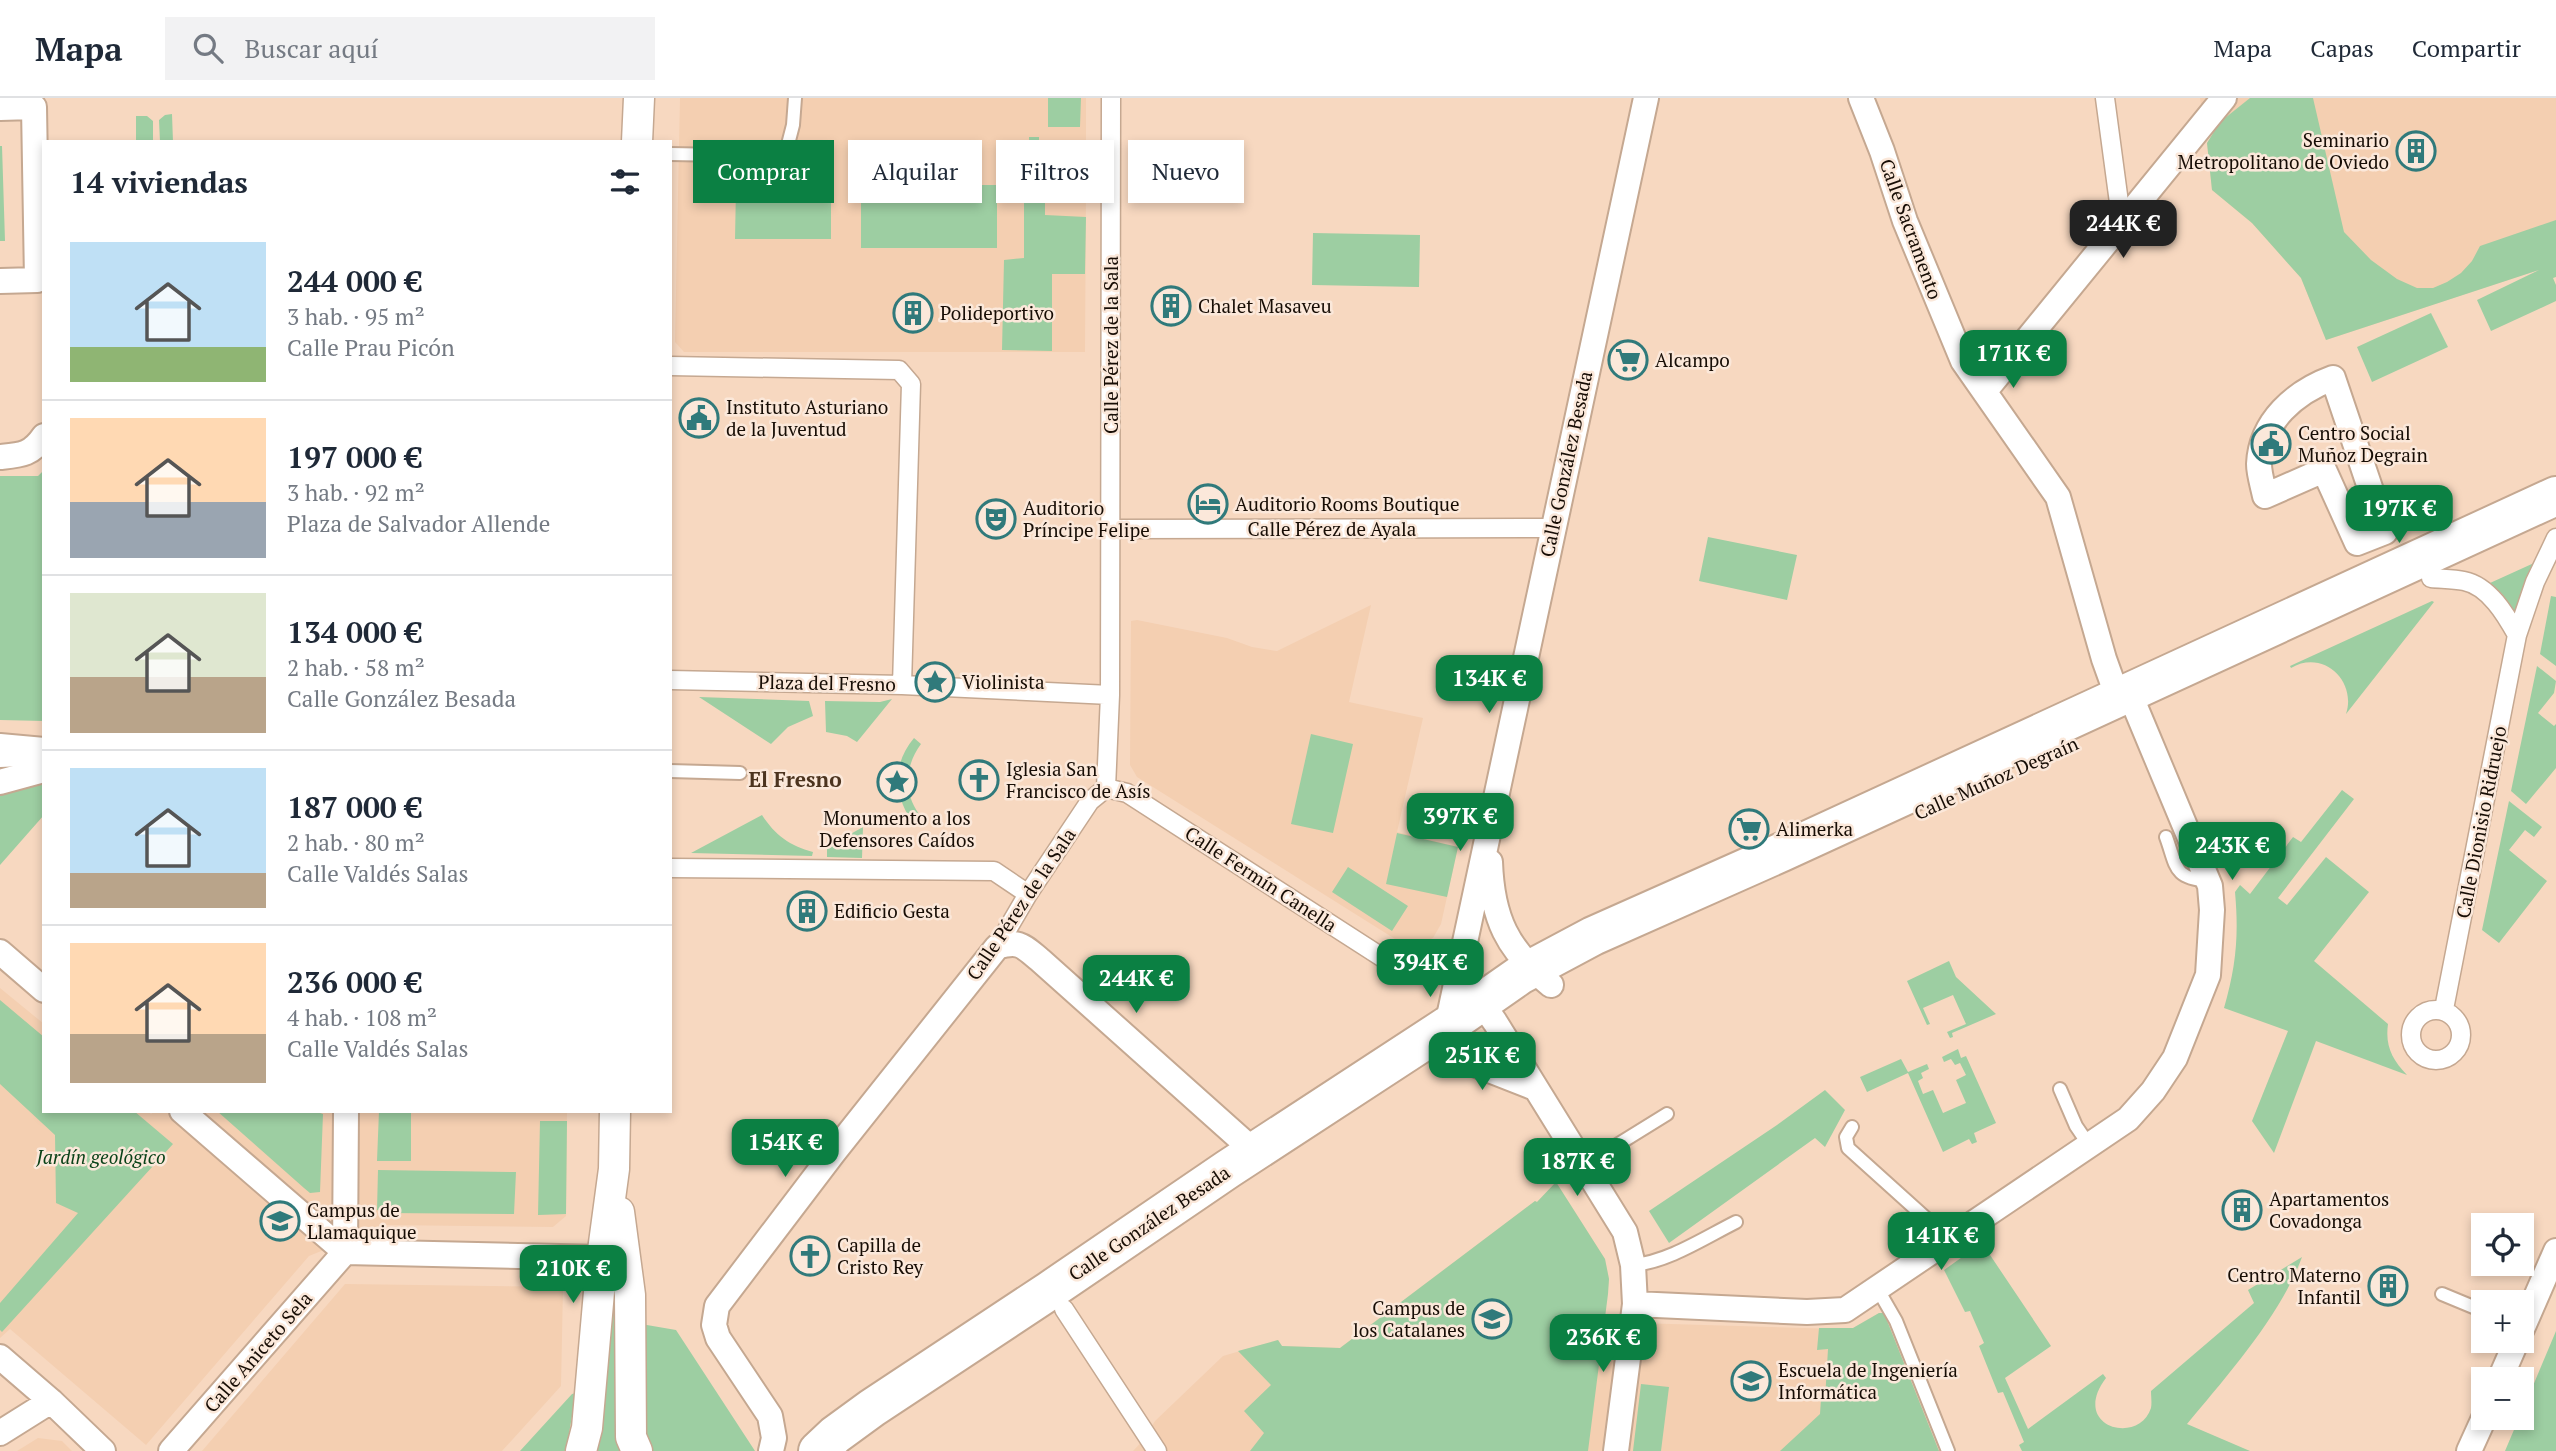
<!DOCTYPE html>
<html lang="es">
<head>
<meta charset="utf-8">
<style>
	body { margin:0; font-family:"PT Serif",serif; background:#f2f2f3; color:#1f2937; height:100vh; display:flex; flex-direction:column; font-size:26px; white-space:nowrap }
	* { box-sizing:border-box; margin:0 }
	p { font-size:23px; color:#747a83 }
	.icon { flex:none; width:38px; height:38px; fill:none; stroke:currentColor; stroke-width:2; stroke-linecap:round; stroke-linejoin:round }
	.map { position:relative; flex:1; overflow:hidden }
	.sheet { position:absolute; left:42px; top:42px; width:630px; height:973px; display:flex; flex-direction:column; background:#fff; border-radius:0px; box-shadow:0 4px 10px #0003 }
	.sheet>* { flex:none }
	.hud { position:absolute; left:693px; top:42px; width:665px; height:63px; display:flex; gap:14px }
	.buttons { position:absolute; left:2471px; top:1115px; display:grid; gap:14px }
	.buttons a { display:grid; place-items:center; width:63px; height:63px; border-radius:0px; background:#fff; box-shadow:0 4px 10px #0003; font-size:35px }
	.price { position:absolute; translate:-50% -60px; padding:0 16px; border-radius:14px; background:#0b8043; color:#fff; font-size:23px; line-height:46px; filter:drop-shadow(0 2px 4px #0008) }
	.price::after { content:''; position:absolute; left:50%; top:42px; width:21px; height:16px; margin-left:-10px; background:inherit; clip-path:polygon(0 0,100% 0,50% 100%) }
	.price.selected { background:#222; color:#fff }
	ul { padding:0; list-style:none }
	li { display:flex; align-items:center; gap:21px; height:175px; padding:0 28px }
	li+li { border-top:2px solid #e0e1e3 }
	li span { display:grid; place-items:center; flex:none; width:196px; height:140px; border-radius:0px; color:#555 }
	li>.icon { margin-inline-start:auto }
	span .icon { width:84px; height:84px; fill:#fffc; stroke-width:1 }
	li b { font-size:30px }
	h2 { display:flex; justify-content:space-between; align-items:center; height:84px; padding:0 28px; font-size:30px }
	.pill { padding:0 24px; border-radius:0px; background:#fff; box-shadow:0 4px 10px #0003; font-size:24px; line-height:63px }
	.pill.selected { background:#0b8043; color:#fff }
	header { display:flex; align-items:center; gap:42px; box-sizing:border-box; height:98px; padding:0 35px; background:#fff; border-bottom:2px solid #e0e1e3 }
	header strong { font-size:33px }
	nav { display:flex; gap:38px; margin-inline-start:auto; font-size:24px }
	.search { width:490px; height:63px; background:#f2f2f3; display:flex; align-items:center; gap:18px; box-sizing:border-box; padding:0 24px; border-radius:0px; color:#747a83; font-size:26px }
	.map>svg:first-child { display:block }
	.built { fill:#f4cfb1 }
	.green { fill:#9dcea2 }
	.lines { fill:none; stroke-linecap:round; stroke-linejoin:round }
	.service-casing { stroke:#c5a891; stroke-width:16 }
	.pedestrian-casing { stroke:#c5a891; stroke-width:21 }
	.minor-casing { stroke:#c5a891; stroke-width:28 }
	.tertiary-casing { stroke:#c5a891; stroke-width:33 }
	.trunk-casing { stroke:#c5a891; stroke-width:42 }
	.service { stroke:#fff; stroke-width:12 }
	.pedestrian { stroke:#fff; stroke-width:18 }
	.minor { stroke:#fff; stroke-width:24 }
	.tertiary { stroke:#fff; stroke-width:30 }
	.trunk { stroke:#fff; stroke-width:38 }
	.labels { text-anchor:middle; stroke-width:5; stroke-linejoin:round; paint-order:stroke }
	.poi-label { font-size:19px; fill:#170d05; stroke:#fbe8da; text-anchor:start }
	.street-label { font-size:19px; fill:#170d05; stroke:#fbe8da }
	.park-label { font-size:19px; font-style:italic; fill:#0a4218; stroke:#fbe8da }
	.neighbourhood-label { font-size:21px; font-weight:bold; fill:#4c341f; stroke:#fbe8da }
</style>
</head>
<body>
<header>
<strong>Mapa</strong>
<div class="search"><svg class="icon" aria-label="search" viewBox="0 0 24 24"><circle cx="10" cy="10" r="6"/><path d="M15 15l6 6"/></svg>Buscar aquí</div>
<nav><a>Mapa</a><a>Capas</a><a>Compartir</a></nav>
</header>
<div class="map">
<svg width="2556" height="1353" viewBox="0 0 2556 1353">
	<rect width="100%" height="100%" fill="#f7d8c0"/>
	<path class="built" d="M680 0H1086V55L1083 56 1084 95H1086L1085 254H684L675 244Z
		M2200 0H2556V179L2547 169 2326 242 2301 180 2252 125 2212 92 2207 45 2220 24 2201 8Z
		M1371 507 1349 604 1423 620 1397 734 1458 749 1441 826 1433 840 1417 847 1403 846 1137 679 1130 667 1131 523 1137 522 1227 540 1252 549 1277 553Z
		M0 890 44 926V1013H148L151 1016 155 1013H567L566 1118 553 1129 385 1127 309 1158 146 1347 10 1231 0 1240Z
		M1556 1084 1605 1161 1609 1181 1604 1224 1839 1231 1853 1230 1879 1215H1884L1939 1353H1133L1152 1333 1150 1331 1155 1323 1223 1258 1278 1242 1282 1248 1340 1250 1535 1103 1537 1104Z
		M345 1186 563 1189 561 1288 502 1353H202Z
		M38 1340 62 1343 72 1353H17Z"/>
	<path class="green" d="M1048 0H1081L1080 29H1048Z
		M2250 0H2313L2344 134 2371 162 2397 181 2417 190H2433L2447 184 2461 175 2472 163 2480 148 2556 122V179L2553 180 2556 187V203L2491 233 2477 202 2539 172 2326 242 2301 180 2252 125 2212 92 2207 45 2220 24Z
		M172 16 173 44H160L159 22 165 17Z
		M136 18H147L153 23V44H136Z
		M1029 39H1039V99L1045 100V117L1086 119 1085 176H1052V253L1002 252 1004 162 1024 160V72L1030 71Z
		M0 48H2L5 143H0Z
		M861 87H997V150H861Z
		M736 90H831V141H735Z
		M1313 135 1420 137 1419 189 1312 187Z
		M2431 215 2448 249 2372 284 2357 249Z
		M44 372V623L0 622V378H38Z
		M1708 439 1797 457 1787 502 1699 483Z
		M2534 465 2518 503 2517 517 2502 496 2490 485Z
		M2551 498 2556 499V568L2540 556Z
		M2432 503 2434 504 2346 616C2357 583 2323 551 2291 570L2290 568Z
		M2537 568 2556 583 2554 595 2538 615 2554 628 2556 626V670L2526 706 2511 693Z
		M699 599 809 603 813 618 788 629 771 646Z
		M892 601 857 644 847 638 826 634 825 603 880 604Z
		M1311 636 1353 646 1333 735 1291 726Z
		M914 640 921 646C905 668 903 694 919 716L911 722C893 695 893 665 914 640Z
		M44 672V717L0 767V684Z
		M2342 692 2354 701 2278 800 2287 807 2326 759 2369 794 2314 863 2388 926C2385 948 2392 961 2407 977L2316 943 2274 1055 2252 1023 2288 933 2224 910C2236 868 2239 838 2235 794L2240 787 2250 796 2293 739 2301 744Z
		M2509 703 2542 729 2534 739 2525 732 2509 752 2547 783 2499 845 2482 832Z
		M762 717C775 737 790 748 813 754L812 758 691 755Z
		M863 729 862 760 827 759V742L847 738Z
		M1397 735 1458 749 1447 799 1386 786Z
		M1348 769 1408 808 1392 833 1332 794Z
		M1949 863 1956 879 1996 916 1952 935 1953 939 1950 940 1947 934 1966 926 1953 897 1923 910 1930 926 1927 927 1907 883Z
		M0 902 44 939V1013H134L173 1046 2 1234 0 1232V1205L78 1115 56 1105 55 1037 0 986Z
		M1494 938 1510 965 1507 967 1474 953Z
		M1958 951 1961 960 1966 958 1996 1025 1974 1035 1977 1044 1972 1046 1969 1041 1943 1054 1908 975 1867 994 1860 979 1901 961 1908 974 1927 966 1929 971 1921 975 1923 980 1918 983 1923 996 1933 992 1943 1015 1966 1005 1956 982 1966 977 1960 965 1955 967 1951 961 1944 964 1942 959Z
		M1825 992 1845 1012 1825 1049 1815 1040 1669 1145 1649 1113 1777 1027Z
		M217 1013H314L323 1016 320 1094 310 1095 304 1090Z
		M379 1013H411V1063H377Z
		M540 1023H567L566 1116 538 1117Z
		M378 1072 516 1074 514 1116 386 1115 377 1112Z
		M1556 1084 1605 1161 1609 1181 1608 1196 1588 1353H1250L1264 1335 1244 1313 1271 1287 1238 1253 1278 1242 1282 1248 1340 1250 1535 1103 1537 1104Z
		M1982 1145 2051 1248 2005 1280 2028 1331 2103 1276 2106 1280C2069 1329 2139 1348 2151 1310 2152 1305 2151 1298 2151 1293L2254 1205 2248 1192 2302 1159C2281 1217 2227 1278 2187 1326L2250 1353H2022L2019 1347 2024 1344 2003 1294 1998 1295 1979 1248 1984 1245 1970 1213 1965 1214 1944 1172Z
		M607 1211H617L615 1309 620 1353H593Z
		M1879 1215H1884L1939 1353H1780L1820 1316 1821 1301H1825L1828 1251 1817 1252 1819 1230H1853Z
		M641 1226 676 1232 755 1353H650L646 1344Z
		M2556 1233V1353H2505L2519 1320H2522V1314Z
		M1641 1286 1669 1289 1661 1353H1633Z
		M576 1295 566 1353H520L572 1296Z"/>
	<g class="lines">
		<g class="service-casing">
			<path id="service" d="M670 56 785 58 793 27 795 0
				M0 663 43 661
				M670 673 740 675
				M2166 739C2177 769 2173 780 2208 783
				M2060 991 2076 1028 2089 1047
				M1852 1029 1846 1039 1848 1050 1949 1141
				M1583 1068 1667 1016
				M1633 1167C1668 1164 1704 1140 1736 1124
				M1877 1190 1896 1223 1948 1353
				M2442 1196 2483 1213"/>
		</g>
		<g class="pedestrian-casing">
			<path id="pedestrian" d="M2105 0 2122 127
				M670 268 899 272 911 286 902 587
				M1111 431 1552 430
				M2431 480C2442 481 2454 481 2464 483 2489 488 2506 517 2517 537
				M670 582 902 587 1110 597
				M1106 690 1127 695 1383 860 1423 871 1460 863
				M670 770 994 773 1028 796
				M997 849 1028 796 1090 703 1106 690 1110 597 1111 0
				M2444 911 2517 537 2535 484 2556 440
				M2411 937a25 25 0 1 1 50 0a25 25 0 1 1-50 0Z
				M1064 1211 1157 1353"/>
		</g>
		<g class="minor-casing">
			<path id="minor" d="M1861 0 1882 53 1905 123 1963 263 2058 399 2104 561 2118 600
				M0 10 34 9 37 182 0 183
				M2333 280 2385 434 2357 445 2324 372 2265 398C2263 388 2259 376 2259 366 2261 323 2295 294 2333 280Z
				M1985 293 2224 0
				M0 359C21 357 31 357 44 338
				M0 648 44 652
				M0 684 44 672
				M1490 764C1492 820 1507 852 1551 887
				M0 854 44 892
				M1470 895 1481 904 1495 924 1625 1134 1633 1167 1635 1206 1616 1353
				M1447 928 1646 0
				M1446 955 1535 990
				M182 1013 345 1154 602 1160
				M345 1154 346 1013
				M1635 1206 1807 1214 1845 1212 2128 1021 2153 993 2175 960 2208 877 2212 812 2210 788 2129 594
				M2522 1231 2556 1153
				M0 1259 51 1303 103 1353
				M2500 1281 2517 1242
				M0 1335 51 1303
				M171 1353 345 1154
				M771 1353 774 1340 770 1318 718 1240 714 1227 717 1208 834 1054 997 849C1020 842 1023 848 1040 862L1255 1054
				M2469 1353 2484 1320"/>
		</g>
		<g class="tertiary-casing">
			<path id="tertiary" d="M637 44 639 0
				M619 1114 630 1197 631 1339 637 1353
				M581 1353 587 1330 602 1160 614 1071 615 1013"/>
		</g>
		<g class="trunk-casing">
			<path id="trunk" d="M818 1353 835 1337 872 1310 1049 1193 1228 1071 1447 928 1520 877 1593 838 1782 754 2556 398"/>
		</g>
		<use href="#service" class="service"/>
		<use href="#pedestrian" class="pedestrian"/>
		<use href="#minor" class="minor"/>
		<use href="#tertiary" class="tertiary"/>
		<use href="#trunk" class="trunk"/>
	</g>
	<defs>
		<g id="building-ring" transform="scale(2.0125)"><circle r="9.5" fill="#fbe8da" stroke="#307a7b" stroke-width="1.5"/><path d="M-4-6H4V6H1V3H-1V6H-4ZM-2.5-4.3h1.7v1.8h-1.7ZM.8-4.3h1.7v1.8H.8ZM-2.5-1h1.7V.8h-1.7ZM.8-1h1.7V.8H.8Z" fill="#307a7b"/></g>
		<g id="supermarket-ring" transform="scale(2.0125)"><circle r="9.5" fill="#fbe8da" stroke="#307a7b" stroke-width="1.5"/><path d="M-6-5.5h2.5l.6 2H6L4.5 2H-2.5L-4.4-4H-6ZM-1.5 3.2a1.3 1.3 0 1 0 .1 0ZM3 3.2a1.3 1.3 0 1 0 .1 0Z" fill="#307a7b"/></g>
		<g id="civic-ring" transform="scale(2.0125)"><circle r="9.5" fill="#fbe8da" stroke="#307a7b" stroke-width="1.5"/><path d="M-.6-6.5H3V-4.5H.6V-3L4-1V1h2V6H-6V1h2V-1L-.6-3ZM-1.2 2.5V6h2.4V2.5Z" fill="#307a7b"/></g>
		<g id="hotel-ring" transform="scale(2.0125)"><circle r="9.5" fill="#fbe8da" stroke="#307a7b" stroke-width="1.5"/><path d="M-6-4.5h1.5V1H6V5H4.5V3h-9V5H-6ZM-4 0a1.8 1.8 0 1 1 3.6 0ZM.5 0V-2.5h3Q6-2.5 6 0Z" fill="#307a7b"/></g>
		<g id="theatre-ring" transform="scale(2.0125)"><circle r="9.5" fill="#fbe8da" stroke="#307a7b" stroke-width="1.5"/><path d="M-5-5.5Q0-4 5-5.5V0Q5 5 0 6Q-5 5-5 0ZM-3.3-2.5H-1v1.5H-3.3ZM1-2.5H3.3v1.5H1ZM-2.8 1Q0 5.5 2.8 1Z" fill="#307a7b"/></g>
		<g id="sight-ring" transform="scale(2.0125)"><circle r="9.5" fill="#fbe8da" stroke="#307a7b" stroke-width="1.5"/><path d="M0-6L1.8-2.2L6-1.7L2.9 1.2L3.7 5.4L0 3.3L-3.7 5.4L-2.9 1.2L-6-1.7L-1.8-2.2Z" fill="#307a7b"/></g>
		<g id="church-ring" transform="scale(2.0125)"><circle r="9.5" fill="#fbe8da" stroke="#307a7b" stroke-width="1.5"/><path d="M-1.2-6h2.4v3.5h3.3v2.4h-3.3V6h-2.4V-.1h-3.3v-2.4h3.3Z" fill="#307a7b"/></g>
		<g id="university-ring" transform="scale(2.0125)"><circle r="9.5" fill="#fbe8da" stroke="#307a7b" stroke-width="1.5"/><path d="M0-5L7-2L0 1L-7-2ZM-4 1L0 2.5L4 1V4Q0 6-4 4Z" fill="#307a7b"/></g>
	</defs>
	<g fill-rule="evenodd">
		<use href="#building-ring" x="2416" y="53"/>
		<use href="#building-ring" x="1171" y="208"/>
		<use href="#building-ring" x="913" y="215"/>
		<use href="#supermarket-ring" x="1628" y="262"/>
		<use href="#civic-ring" x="699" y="320"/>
		<use href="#civic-ring" x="2271" y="346"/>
		<use href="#hotel-ring" x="1208" y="406"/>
		<use href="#theatre-ring" x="996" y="421"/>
		<use href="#sight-ring" x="935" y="584"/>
		<use href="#church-ring" x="979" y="682"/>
		<use href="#sight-ring" x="897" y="684"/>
		<use href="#supermarket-ring" x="1749" y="731"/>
		<use href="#building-ring" x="807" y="813"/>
		<use href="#building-ring" x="2242" y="1112"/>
		<use href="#university-ring" x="280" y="1123"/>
		<use href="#church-ring" x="810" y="1158"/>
		<use href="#building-ring" x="2388" y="1188"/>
		<use href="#university-ring" x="1492" y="1221"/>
		<use href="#university-ring" x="1751" y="1283"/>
	</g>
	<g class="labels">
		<g class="poi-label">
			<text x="2389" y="49" text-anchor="end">Seminario<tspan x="2389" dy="22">Metropolitano de Oviedo</tspan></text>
			<text x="1198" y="215">Chalet Masaveu</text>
			<text x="940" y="222">Polideportivo</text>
			<text x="1655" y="269">Alcampo</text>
			<text x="726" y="316">Instituto Asturiano<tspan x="726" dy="22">de la Juventud</tspan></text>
			<text x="2298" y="342">Centro Social<tspan x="2298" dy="22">Muñoz Degrain</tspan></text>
			<text x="1235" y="413">Auditorio Rooms Boutique</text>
			<text x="1023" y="417">Auditorio<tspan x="1023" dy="22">Príncipe Felipe</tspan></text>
			<text x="962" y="591">Violinista</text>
			<text x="1006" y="678">Iglesia San<tspan x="1006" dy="22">Francisco de Asís</tspan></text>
			<text x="897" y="727" text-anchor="middle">Monumento a los<tspan x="897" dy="22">Defensores Caídos</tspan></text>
			<text x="1776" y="738">Alimerka</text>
			<text x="834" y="820">Edificio Gesta</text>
			<text x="2269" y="1108">Apartamentos<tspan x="2269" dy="22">Covadonga</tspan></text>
			<text x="307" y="1119">Campus de<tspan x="307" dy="22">Llamaquique</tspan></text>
			<text x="837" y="1154">Capilla de<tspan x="837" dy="22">Cristo Rey</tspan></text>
			<text x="2361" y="1184" text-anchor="end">Centro Materno<tspan x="2361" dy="22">Infantil</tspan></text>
			<text x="1465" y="1217" text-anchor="end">Campus de<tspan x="1465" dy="22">los Catalanes</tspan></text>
			<text x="1778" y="1279">Escuela de Ingeniería<tspan x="1778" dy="22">Informática</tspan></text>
		</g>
		<g class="street-label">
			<text transform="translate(1911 131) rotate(70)" y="7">Calle Sacramento</text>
			<text transform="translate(1111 247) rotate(-90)" y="7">Calle Pérez de la Sala</text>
			<text transform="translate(1566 366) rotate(-78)" y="7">Calle González Besada</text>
			<text x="1332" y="438">Calle Pérez de Ayala</text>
			<text transform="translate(827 585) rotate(1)" y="7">Plaza del Fresno</text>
			<text transform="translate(1996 680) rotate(-24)" y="7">Calle Muñoz Degraín</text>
			<text transform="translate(2481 724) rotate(-79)" y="7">Calle Dionisio Ridruejo</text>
			<text transform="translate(1261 781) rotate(33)" y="7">Calle Fermín Canella</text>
			<text transform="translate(1021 806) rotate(-56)" y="7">Calle Pérez de la Sala</text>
			<text transform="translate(1149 1125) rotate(-34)" y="7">Calle González Besada</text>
			<text transform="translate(258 1254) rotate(-49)" y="7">Calle Aniceto Sela</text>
		</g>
		<g class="park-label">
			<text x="101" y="1066">Jardín geológico</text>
		</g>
		<g class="neighbourhood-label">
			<text x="795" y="689">El Fresno</text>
		</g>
	</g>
</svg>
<div class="buttons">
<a><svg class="icon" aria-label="locate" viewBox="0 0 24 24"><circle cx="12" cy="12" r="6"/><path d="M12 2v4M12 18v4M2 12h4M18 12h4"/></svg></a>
<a>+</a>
<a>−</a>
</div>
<b class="price selected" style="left:2123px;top:162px">244K €</b>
<b class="price" style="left:2013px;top:292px">171K €</b>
<b class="price" style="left:2399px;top:447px">197K €</b>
<b class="price" style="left:1489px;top:617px">134K €</b>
<b class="price" style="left:1460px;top:755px">397K €</b>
<b class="price" style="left:2232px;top:784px">243K €</b>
<b class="price" style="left:1430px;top:901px">394K €</b>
<b class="price" style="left:1136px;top:917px">244K €</b>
<b class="price" style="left:1482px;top:994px">251K €</b>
<b class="price" style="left:785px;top:1081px">154K €</b>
<b class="price" style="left:1577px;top:1100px">187K €</b>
<b class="price" style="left:1941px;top:1174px">141K €</b>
<b class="price" style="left:573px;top:1207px">210K €</b>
<b class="price" style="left:1603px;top:1276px">236K €</b>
<div class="hud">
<a class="pill selected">Comprar</a>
<a class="pill">Alquilar</a>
<a class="pill">Filtros</a>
<a class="pill">Nuevo</a>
</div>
<section class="sheet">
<h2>14 viviendas<svg class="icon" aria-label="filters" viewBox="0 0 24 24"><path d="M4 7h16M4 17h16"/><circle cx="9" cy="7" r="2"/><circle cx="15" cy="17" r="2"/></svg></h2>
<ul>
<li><span style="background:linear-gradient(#bfe0f5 75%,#8fb573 0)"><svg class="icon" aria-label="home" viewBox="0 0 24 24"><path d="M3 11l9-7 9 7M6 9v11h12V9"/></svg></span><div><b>244 000 €</b><p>3 hab. · 95 m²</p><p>Calle Prau Picón</p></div></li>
<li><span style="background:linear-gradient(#ffd9b3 60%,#9aa5b1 0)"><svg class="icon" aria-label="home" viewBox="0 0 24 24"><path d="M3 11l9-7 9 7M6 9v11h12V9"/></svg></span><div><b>197 000 €</b><p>3 hab. · 92 m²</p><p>Plaza de Salvador Allende</p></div></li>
<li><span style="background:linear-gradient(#dfe7d0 60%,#b9a48a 0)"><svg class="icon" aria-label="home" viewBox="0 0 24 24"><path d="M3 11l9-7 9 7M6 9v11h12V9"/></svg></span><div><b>134 000 €</b><p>2 hab. · 58 m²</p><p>Calle González Besada</p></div></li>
<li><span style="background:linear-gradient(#bfe0f5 75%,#b9a48a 0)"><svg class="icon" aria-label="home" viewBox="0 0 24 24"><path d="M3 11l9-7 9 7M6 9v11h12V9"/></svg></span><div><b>187 000 €</b><p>2 hab. · 80 m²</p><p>Calle Valdés Salas</p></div></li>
<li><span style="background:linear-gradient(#ffd9b3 65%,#b9a48a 0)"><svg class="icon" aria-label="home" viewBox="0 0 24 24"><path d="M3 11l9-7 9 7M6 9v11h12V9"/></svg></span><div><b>236 000 €</b><p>4 hab. · 108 m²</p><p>Calle Valdés Salas</p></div></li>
</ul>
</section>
</div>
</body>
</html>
